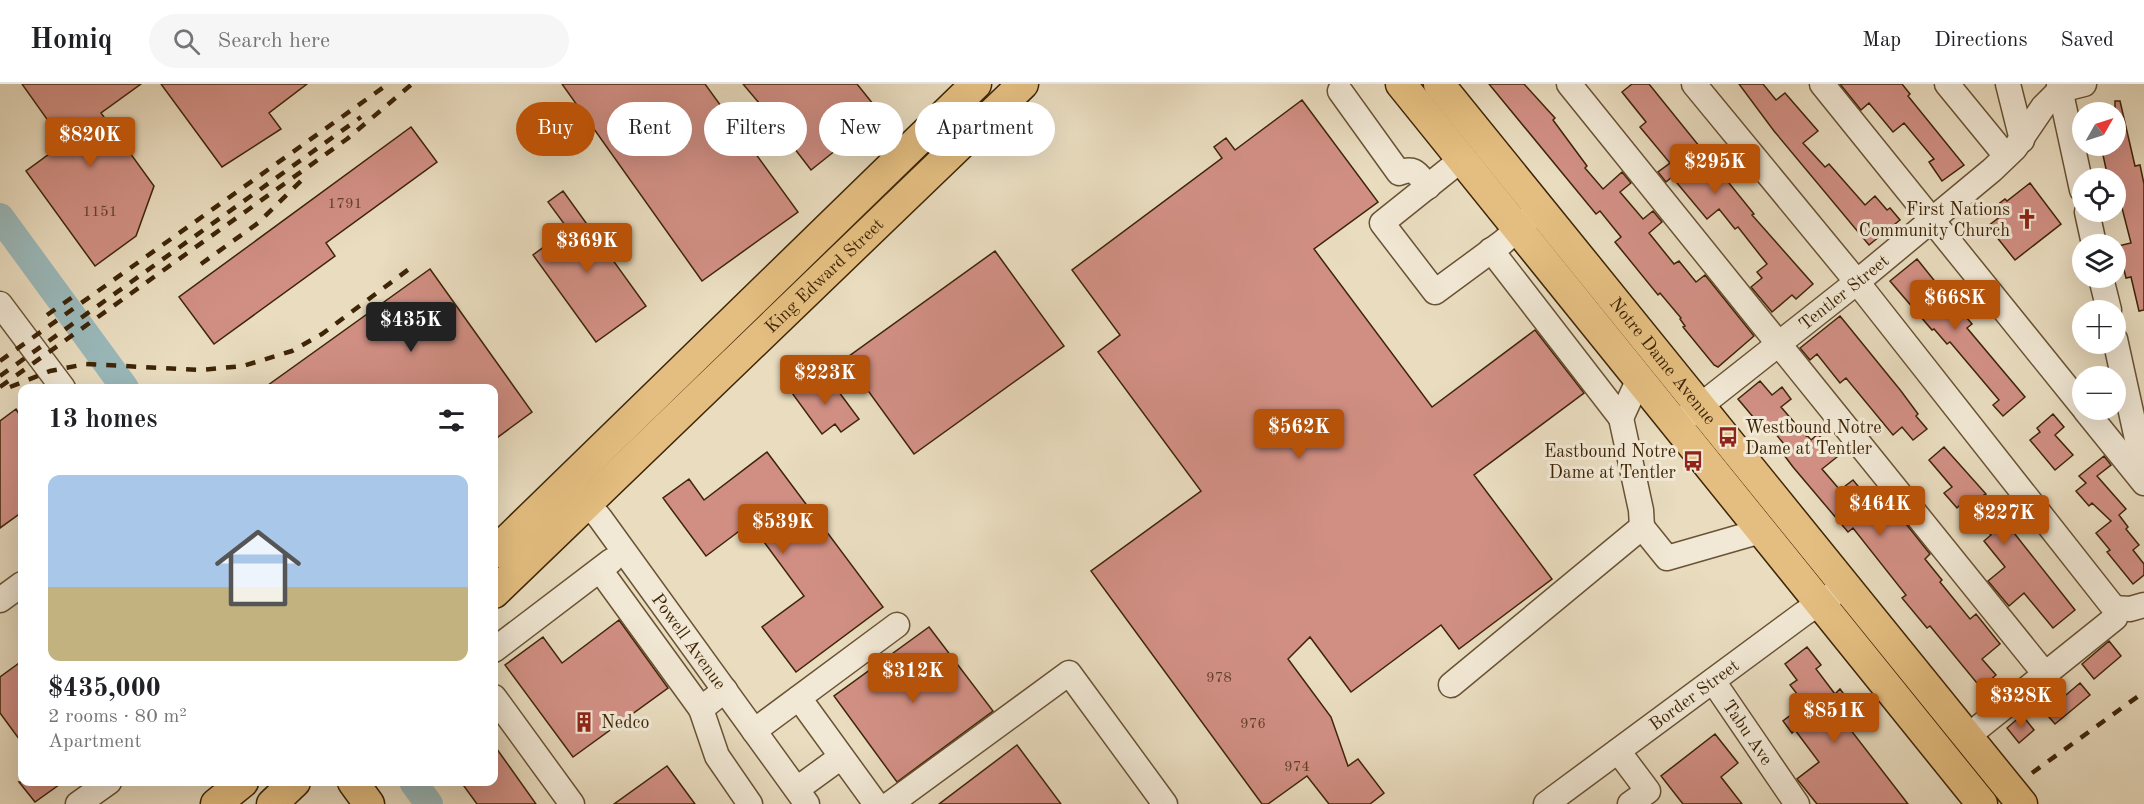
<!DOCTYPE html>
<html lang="en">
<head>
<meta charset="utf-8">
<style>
	body { margin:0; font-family:"Old Standard TT",serif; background:#f6f6f6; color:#202124; height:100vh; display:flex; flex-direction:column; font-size:22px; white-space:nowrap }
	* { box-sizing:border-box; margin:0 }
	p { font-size:20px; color:#757577 }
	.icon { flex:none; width:33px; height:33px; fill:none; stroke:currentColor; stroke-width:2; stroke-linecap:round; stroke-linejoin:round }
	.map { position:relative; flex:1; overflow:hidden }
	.panel { position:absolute; left:18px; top:300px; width:480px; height:402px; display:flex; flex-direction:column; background:#fff; border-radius:12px; box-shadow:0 6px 24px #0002 }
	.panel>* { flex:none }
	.guide { position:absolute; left:516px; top:18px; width:570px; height:54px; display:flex; gap:12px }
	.needle { width:39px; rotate:51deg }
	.controls { position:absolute; left:2072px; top:18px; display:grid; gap:12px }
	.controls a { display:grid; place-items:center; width:54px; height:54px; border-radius:50%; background:#fff; box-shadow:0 6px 24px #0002; font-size:30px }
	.price { position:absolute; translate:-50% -51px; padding:0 14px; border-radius:6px; background:#b45309; color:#fff; font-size:20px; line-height:39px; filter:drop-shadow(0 2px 3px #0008) }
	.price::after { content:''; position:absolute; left:50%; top:36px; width:18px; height:14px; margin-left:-9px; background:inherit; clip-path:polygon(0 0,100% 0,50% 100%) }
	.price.active { background:#222; color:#fff }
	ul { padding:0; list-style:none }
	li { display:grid; align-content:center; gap:12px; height:318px; padding:0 30px }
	li span { display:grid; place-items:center; height:186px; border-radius:12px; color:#555 }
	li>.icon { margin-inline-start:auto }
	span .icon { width:108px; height:108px; fill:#fffc; stroke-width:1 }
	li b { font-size:26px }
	h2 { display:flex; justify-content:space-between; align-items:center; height:72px; padding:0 30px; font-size:26px }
	.chip { padding:0 21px; border-radius:27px; background:#fff; box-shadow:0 6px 24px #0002; font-size:21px; line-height:54px }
	.chip.active { background:#b45309; color:#fff }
	header { display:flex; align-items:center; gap:36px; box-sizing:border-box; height:84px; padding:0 30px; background:#fff; border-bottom:2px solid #e0e0e0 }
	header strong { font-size:28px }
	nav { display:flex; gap:33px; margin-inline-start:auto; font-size:21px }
	.search { width:420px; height:54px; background:#f6f6f6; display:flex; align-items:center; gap:15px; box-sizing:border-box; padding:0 21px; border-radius:33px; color:#757577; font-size:22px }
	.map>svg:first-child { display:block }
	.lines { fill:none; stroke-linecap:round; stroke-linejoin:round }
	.river { stroke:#9ab9bb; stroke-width:28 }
	.building { fill:#d18f84; stroke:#3e2506; stroke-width:1.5 }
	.minor-casing { stroke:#695334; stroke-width:27 }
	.major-casing { stroke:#3e2506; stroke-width:33 }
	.minor { stroke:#f1e8d5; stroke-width:24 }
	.major { stroke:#e4be80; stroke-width:30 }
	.rail { stroke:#3e2506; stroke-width:4.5; stroke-dasharray:10 10; stroke-linecap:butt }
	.labels { text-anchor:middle; stroke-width:6; stroke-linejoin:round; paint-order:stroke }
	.number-label { font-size:15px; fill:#634026 }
	.poi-label { font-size:18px; fill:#3e2506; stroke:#f1e8d5; text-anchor:end }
	.street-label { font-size:18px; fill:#3e2506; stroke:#f1e8d5 }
</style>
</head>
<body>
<header>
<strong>Homiq</strong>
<div class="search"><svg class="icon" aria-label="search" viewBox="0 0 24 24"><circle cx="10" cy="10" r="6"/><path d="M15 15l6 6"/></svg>Search here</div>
<nav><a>Map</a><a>Directions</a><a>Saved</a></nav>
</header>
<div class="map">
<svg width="2144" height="720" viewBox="0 0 2144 720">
	<rect width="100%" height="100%" fill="#e9dcbf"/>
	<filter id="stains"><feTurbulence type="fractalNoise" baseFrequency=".00333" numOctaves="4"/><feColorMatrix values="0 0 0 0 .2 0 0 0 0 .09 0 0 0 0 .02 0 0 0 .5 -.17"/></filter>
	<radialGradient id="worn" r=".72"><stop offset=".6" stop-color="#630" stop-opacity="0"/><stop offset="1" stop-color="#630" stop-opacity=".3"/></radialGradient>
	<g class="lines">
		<path class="river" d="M0 133 125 304
			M413 698 429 720"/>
	</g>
	<path class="building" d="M22 0H141L101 29 154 102 136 152 95 182 26 87 64 59Z
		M161 0H307L269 29 281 45 222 83Z
		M562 0H705L798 128 702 197Z
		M743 0H857L881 30 811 86 788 56 782 61 763 38 770 32Z
		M1489 0H1524L1555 34 1553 36 1587 82 1585 84 1603 105 1622 88 1631 99 1620 108 1643 135 1653 127 1662 138 1649 149 1674 180 1679 177 1696 198 1705 191 1754 252 1718 283 1714 281 1683 243 1685 242 1680 235 1681 234 1660 209 1658 211 1615 158 1621 153 1600 127 1596 130Z
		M1632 0H1649L1754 130 1752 131 1813 200 1796 215 1792 211 1772 228 1751 203 1762 194 1757 188 1767 180 1738 143 1735 145 1719 125 1707 135 1672 93 1666 98 1658 88 1670 79 1640 43 1646 38 1622 8Z
		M1739 0H1763L1776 16 1785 9 1818 47 1803 59 1825 83 1829 80 1865 121 1875 112 1887 126 1890 124 1900 136 1869 161 1774 47Z
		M1840 0H1902L1910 10 1908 12 1964 81 1942 97 1929 78 1934 75 1904 39 1893 48 1869 19 1861 26Z
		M1302 16 1378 118 1314 165 1432 323 1535 246 1584 309 1474 391 1552 495 1459 565 1441 541 1351 608 1310 553 1288 575 1331 633 1348 682 1358 675 1384 709 1370 720H1329L1307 692 1268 720H1262L1091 487 1201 407 1098 268 1120 251 1072 186 1222 74 1214 63 1226 54 1235 66Z
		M2115 17H2120L2135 82 2140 81 2144 100V226L2139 227 2131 193 2126 194 2118 162 2131 159 2121 120 2115 121V94H2108L2101 62H2115Z
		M411 43 437 78 326 159 335 172 214 260 179 213Z
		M2030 99 2061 140 2015 176 1988 142 2002 131 1996 122 2005 115 2007 117Z
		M563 107 646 222 596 258 533 171 568 145 548 118Z
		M995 167 1064 262 914 370 845 275Z
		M1917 175 1953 220 1954 219 1972 240 1967 244 2025 313 2003 332 1993 321 1999 316 1950 258 1947 260 1934 245 1932 246 1890 197Z
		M430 185 532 328 494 356V304H264Z
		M1840 232 1901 307 1918 330 1916 332 1927 345 1913 356 1902 343 1893 351 1846 294 1840 299 1817 270 1810 276 1800 264Z
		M808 297 833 300 859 335 841 348 835 340 822 350 792 309Z
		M1760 297 1772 311 1782 303 1791 315 1781 323 1806 352 1807 351 1811 356 1818 350 1837 373 1822 385 1840 406 1853 396 1877 425 1887 416 1930 470 1925 475 1942 496 1940 498 1970 535 1976 530 2000 560 1982 575 1996 591 1981 604 1930 542 1927 544 1902 514 1906 511 1853 444 1848 448 1793 383 1784 371 1789 366 1764 336 1759 340 1738 315Z
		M16 325 22 335V428L0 444V337Z
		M2053 330 2064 343 2055 351 2073 371 2055 386 2030 356 2040 348 2037 344Z
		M1944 363 1986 410 1984 411 2075 526 2053 544 2024 509 2009 522 1988 497 2005 483 1984 457 1991 451 1968 424 1966 426 1961 420 1957 424 1944 409 1952 403 1929 376Z
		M767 368 883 523 796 588 762 543 804 512 750 439 706 472 663 414 689 395 704 416Z
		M2104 372 2111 381 2097 392 2126 425 2119 431 2128 443 2126 445 2139 461 2133 466 2144 480V491L2133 500 2107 468 2110 466 2096 449 2111 437 2092 419 2089 422 2076 407 2086 399 2079 392Z
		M619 536 668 604 573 673 505 581 543 553 562 579Z
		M929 543 993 627 897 698 834 612Z
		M2109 557 2121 572 2094 595 2082 580Z
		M1807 563 1821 581 1816 585 1835 610 1840 605 1849 617 1836 627 1908 720H1817L1797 695 1819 678 1795 646 1792 649 1783 637 1805 620 1790 601 1797 596 1785 580Z
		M22 577V659L0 629V593Z
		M2080 599 2090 611 2055 640 2043 626 2058 614 2060 616Z
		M2022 631 2034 646 2019 659 2007 644Z
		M1715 650 1738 679 1721 693 1742 720H1683L1661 692Z
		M494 661 536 720H477L461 698H494Z
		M1017 661 1061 720H939Z
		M667 682 695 720H614Z
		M19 698H63L35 718Z"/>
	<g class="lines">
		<g class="minor-casing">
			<g id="minor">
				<path d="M1569 0 2045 590"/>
				<path d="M1694 0 1857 198 2114 524 2115 534 1968 652"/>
				<path d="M1822 0 2082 322"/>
				<path d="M1947 0 2006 72"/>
				<path d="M2008 0 2022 56"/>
				<path d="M2059 0 2082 106"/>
				<path d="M1340 7 1399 89C1416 82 1418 91 1428 103"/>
				<path d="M1462 75 1382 139 1435 208 1503 158 1529 134"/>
				<path d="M2087 128 2094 160"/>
				<path d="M1491 166 1621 334 1639 295"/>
				<path d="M2101 194 2109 226"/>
				<path d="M0 220 63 304"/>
				<path d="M2115 255 2144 387"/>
				<path d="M2085 326 2144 399"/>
				<path id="s1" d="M1676 341 1857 198 1992 86 2015 64 2043 23 2060 6 2084 0"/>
				<path id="s2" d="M576 406 600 434 807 720"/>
				<path d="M1642 443 1667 474 1761 447"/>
				<path d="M600 486 701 625 725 606"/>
				<path d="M0 516 22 500"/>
				<path d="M2114 524 2130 525 2144 521"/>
				<path d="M494 566 611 477"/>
				<path id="s3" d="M1713 597 1797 720"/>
				<path d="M1451 601 1642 443 1641 426 1621 334"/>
				<path d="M494 613 572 720"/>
				<path d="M799 614 876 720"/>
				<path d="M701 625 717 672 750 720"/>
				<path d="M754 647 897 541"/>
				<path d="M1618 667 1648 707 1630 720"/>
				<path d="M797 705 841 673"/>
				<path d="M78 720 109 698"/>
				<path d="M890 720 1069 589 1165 720"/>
				<path id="s4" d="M1546 720 1803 530 1835 509"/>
			</g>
		</g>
		<g class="major-casing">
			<g id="major">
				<path d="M1401 0 1982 720"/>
				<path id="s5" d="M1439 0 2022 720"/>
				<path d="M494 469 976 0"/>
				<path id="s6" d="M494 509 1023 0"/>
				<path d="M353 698 369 720"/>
				<path d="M216 720 243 698"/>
				<path d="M272 720 295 698"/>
			</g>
		</g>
		<use href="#minor" class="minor"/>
		<use href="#major" class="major"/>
		<path class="rail" d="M201 180 258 139 305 93
			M47 231 74 212
			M0 277 388 0
			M0 292 361 33
			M0 303 347 55 412 0
			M10 303 50 287 86 280 200 286 243 282 292 267 322 250 409 185
			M2032 689 2144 608"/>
	</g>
	<defs>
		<g id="church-bare" transform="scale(1.62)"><path d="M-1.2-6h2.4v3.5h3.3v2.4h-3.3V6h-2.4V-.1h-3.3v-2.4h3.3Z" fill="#8f2418" stroke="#f1e8d5" stroke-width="2.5" paint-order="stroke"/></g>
		<g id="bus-bare" transform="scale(1.62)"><path d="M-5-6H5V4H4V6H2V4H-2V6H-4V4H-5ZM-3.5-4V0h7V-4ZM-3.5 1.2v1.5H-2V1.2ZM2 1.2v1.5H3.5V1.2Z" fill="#8f2418" stroke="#f1e8d5" stroke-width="2.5" paint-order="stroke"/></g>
		<g id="building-bare" transform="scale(1.62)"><path d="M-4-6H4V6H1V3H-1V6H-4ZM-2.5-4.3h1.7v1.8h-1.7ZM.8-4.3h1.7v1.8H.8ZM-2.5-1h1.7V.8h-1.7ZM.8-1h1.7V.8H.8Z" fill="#8f2418" stroke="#f1e8d5" stroke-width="2.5" paint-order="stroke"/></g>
	</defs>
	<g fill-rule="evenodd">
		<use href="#church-bare" x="2027" y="135"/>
		<use href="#bus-bare" x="1728" y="353"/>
		<use href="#bus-bare" x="1693" y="377"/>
		<use href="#building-bare" x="584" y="638"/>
	</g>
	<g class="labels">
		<g class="number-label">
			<text x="345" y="124">1791</text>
			<text x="100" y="132">1151</text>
			<text x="1219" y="598">978</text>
			<text x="1253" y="644">976</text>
			<text x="1297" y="687">974</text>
		</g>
		<g class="poi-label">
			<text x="2010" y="131">First Nations<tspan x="2010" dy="21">Community Church</tspan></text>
			<text x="1745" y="349" text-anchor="start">Westbound Notre<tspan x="1745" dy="21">Dame at Tentler</tspan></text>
			<text x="1676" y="373">Eastbound Notre<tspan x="1676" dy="21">Dame at Tentler</tspan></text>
			<text x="601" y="644" text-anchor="start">Nedco</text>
		</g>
		<g class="street-label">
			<text dy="6" stroke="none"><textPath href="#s6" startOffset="458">King Edward Street</textPath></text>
			<text dy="6" stroke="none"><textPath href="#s1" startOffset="214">Tentler Street</textPath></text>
			<text dy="6" stroke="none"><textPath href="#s5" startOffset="356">Notre Dame Avenue</textPath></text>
			<text dy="6" stroke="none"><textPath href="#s2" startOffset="189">Powell Avenue</textPath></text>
			<text dy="6" stroke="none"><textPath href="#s4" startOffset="184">Border Street</textPath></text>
			<text dy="6" stroke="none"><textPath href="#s3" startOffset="62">Tabu Ave</textPath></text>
		</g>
	</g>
	<rect width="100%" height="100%" filter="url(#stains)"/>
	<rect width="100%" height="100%" fill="url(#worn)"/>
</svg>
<div class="controls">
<a><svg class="needle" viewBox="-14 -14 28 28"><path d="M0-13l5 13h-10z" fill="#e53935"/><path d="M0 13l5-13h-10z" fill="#757577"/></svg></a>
<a><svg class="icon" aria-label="locate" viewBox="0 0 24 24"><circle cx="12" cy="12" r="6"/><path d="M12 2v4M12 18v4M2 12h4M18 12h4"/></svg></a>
<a><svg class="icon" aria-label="layers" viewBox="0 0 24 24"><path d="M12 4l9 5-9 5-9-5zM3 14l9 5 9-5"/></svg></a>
<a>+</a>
<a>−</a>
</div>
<b class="price" style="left:90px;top:84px">$820K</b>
<b class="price" style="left:1715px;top:111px">$295K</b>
<b class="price" style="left:587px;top:190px">$369K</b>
<b class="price" style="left:1955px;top:247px">$668K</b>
<b class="price active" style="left:411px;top:269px">$435K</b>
<b class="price" style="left:825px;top:322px">$223K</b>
<b class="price" style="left:1299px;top:376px">$562K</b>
<b class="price" style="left:1880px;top:453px">$464K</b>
<b class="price" style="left:2004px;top:462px">$227K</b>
<b class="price" style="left:783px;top:471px">$539K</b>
<b class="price" style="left:913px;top:620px">$312K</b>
<b class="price" style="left:2021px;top:645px">$328K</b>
<b class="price" style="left:1834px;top:660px">$851K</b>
<div class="guide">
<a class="chip active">Buy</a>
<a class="chip">Rent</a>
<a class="chip">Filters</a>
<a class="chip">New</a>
<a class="chip">Apartment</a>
</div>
<section class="panel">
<h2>13 homes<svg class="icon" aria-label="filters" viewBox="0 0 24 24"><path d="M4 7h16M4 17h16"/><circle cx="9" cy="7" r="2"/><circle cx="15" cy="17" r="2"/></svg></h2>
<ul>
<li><span style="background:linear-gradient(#a9c7e8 60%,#c2b280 0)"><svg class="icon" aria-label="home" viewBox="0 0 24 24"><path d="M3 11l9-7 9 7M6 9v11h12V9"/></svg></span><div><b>$435,000</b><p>2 rooms · 80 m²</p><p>Apartment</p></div></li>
</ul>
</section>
</div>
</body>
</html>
